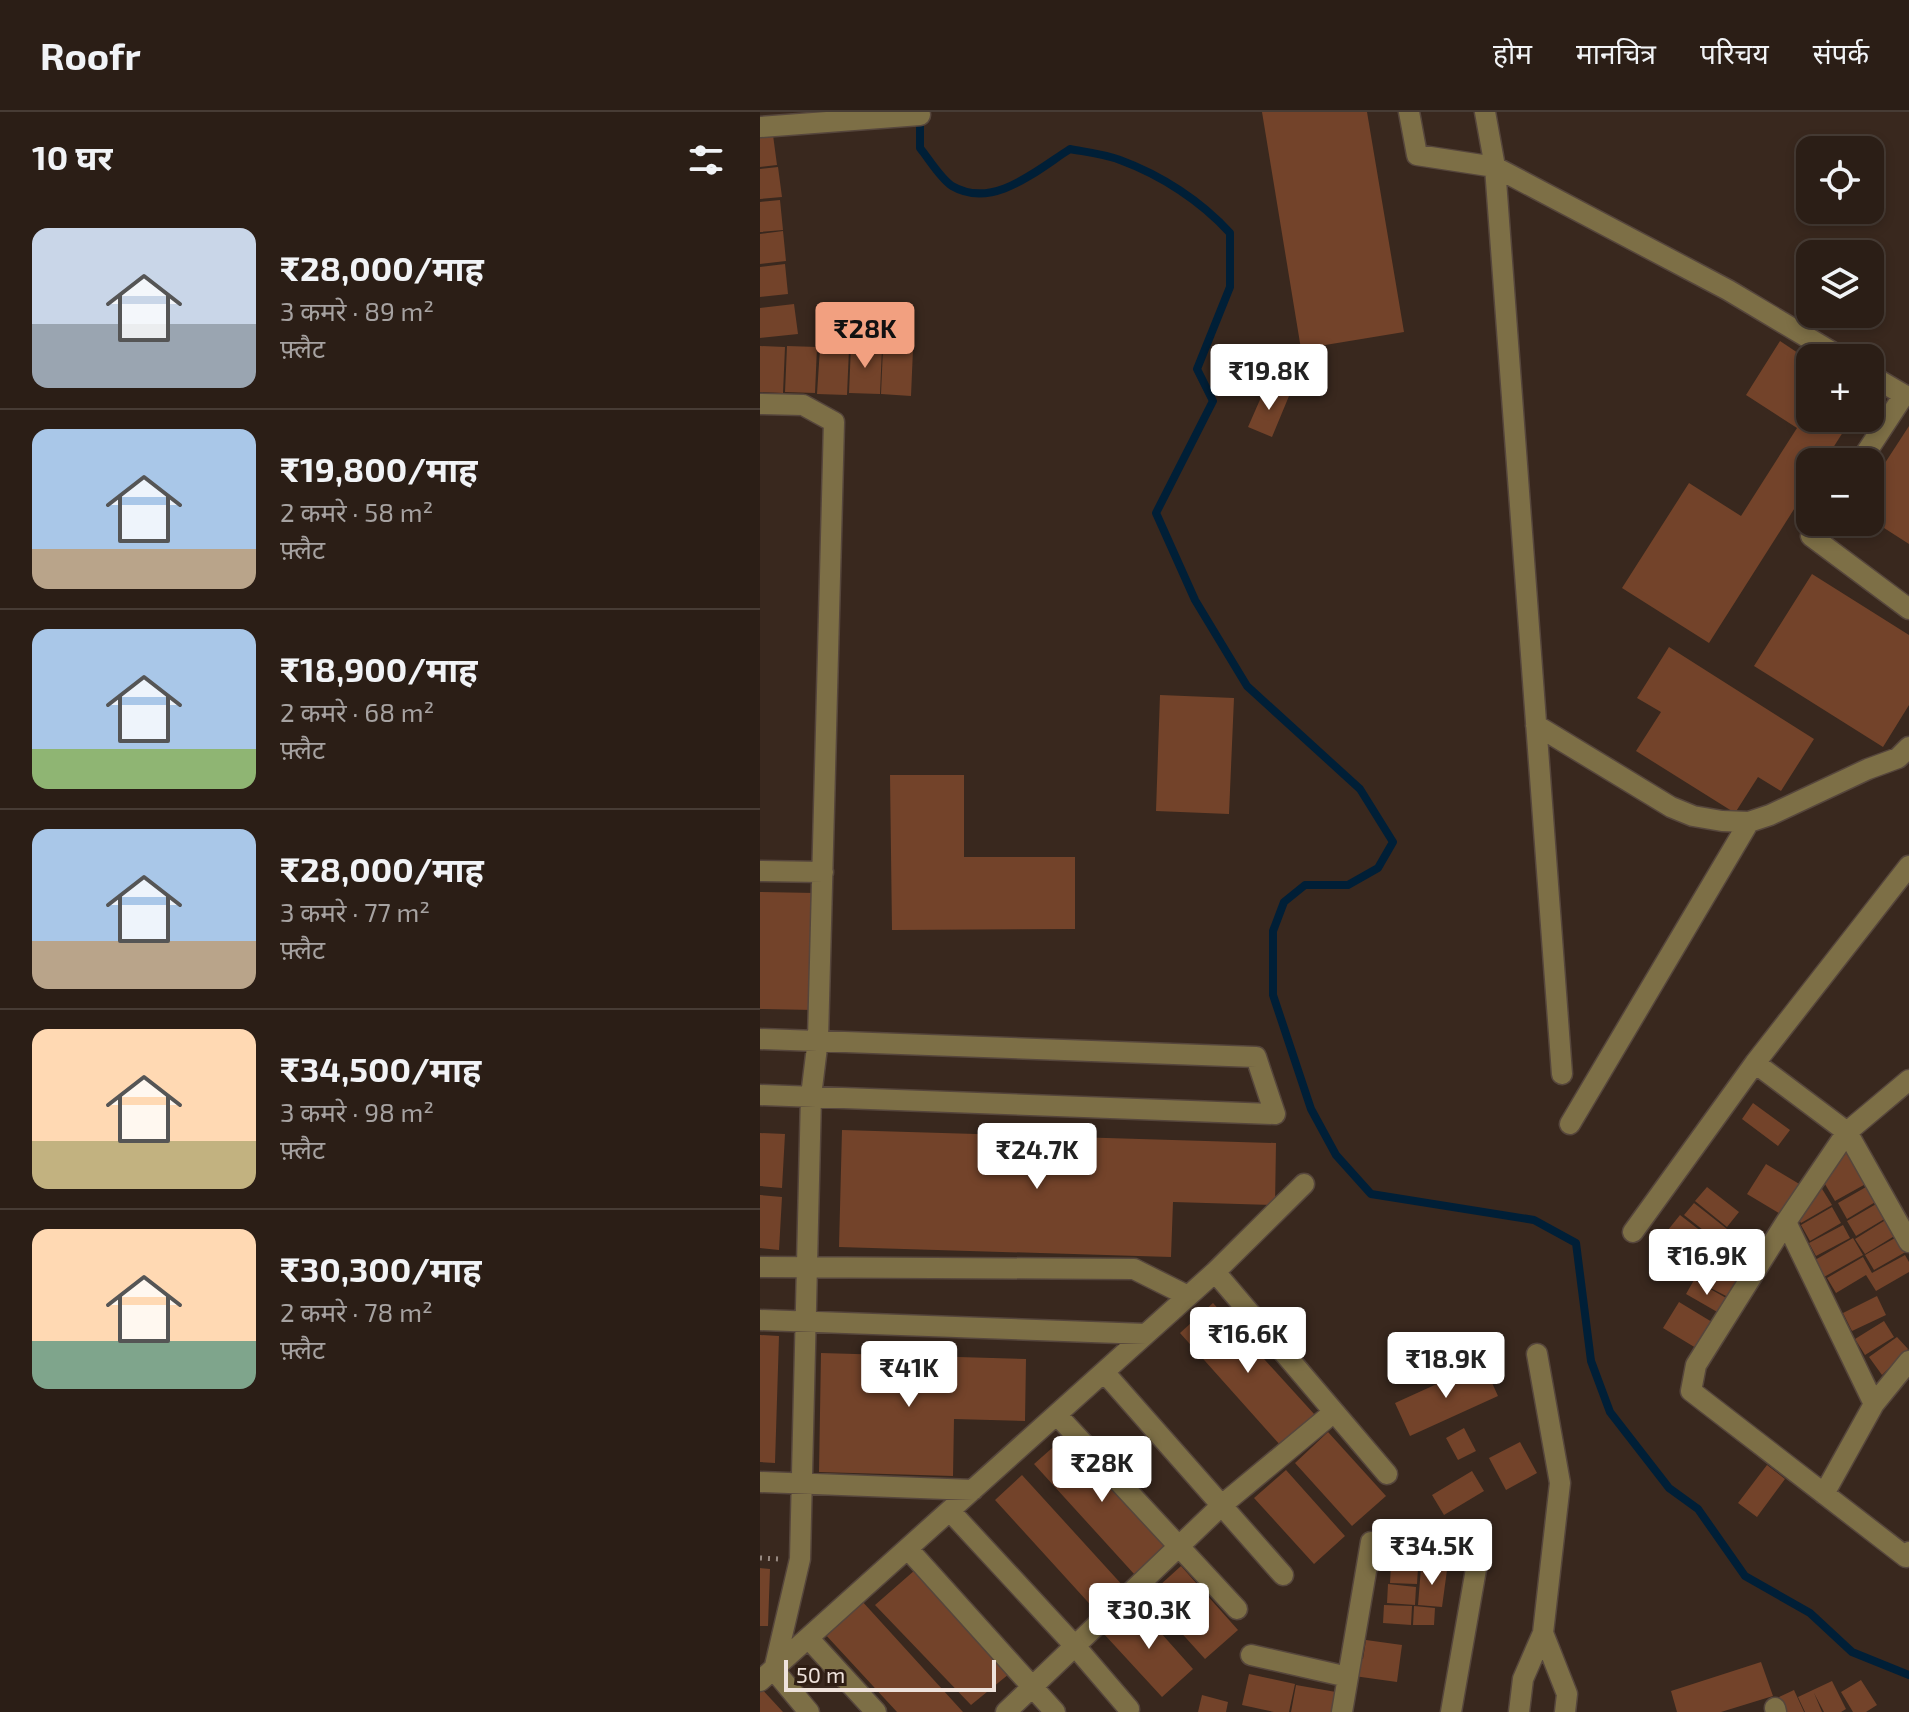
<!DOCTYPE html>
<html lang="hi">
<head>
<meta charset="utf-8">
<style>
	body { margin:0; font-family:"Exo 2","Noto Sans Devanagari",sans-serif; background:#372b23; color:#f1f3f6; height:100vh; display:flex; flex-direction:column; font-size:30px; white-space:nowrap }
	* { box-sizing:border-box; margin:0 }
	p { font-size:26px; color:#a6a2a1 }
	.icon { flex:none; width:44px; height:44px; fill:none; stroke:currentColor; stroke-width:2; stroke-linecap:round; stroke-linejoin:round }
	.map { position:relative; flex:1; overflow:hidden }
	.panel { display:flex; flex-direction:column; background:#2b1e16; width:760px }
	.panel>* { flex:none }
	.controls { position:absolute; left:1036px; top:24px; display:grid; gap:16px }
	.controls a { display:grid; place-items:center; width:88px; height:88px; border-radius:16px; background:#2b1e16; box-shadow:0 4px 12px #0003,0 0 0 2px #473c35; font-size:40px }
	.scale { position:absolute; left:24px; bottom:20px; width:212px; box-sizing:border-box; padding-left:8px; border:4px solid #eee2db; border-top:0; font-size:22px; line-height:28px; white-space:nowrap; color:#eee2db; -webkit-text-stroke:6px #2f1e14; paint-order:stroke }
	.price { position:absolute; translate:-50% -68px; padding:0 18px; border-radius:8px; background:#fff; color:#222; font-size:26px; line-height:52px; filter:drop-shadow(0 2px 4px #0008) }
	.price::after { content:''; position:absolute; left:50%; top:48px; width:24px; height:18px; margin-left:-12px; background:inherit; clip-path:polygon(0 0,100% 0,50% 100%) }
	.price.on { background:#f2a080; color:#111 }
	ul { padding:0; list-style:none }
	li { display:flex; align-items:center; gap:24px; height:200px; padding:0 32px }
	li+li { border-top:2px solid #473c35 }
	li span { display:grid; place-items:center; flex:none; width:224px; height:160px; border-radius:16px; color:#555 }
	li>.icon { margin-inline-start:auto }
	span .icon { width:96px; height:96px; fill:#fffc; stroke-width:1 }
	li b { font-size:34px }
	h2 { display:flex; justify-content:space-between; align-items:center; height:96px; padding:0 32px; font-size:34px }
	header { display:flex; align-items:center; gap:48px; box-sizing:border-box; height:112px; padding:0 40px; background:#2b1e16; border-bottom:2px solid #473c35 }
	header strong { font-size:38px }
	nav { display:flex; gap:44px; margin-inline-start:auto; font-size:28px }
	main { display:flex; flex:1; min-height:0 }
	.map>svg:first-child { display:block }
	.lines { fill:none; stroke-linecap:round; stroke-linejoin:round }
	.stream { stroke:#001f37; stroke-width:8 }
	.building { fill:#73432a }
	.minor-casing { stroke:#56463c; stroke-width:23 }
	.path { stroke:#998b83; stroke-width:5; stroke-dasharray:2 6; stroke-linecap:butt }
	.minor { stroke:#7d6f46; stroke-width:20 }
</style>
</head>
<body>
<header>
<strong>Roofr</strong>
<nav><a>होम</a><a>मानचित्र</a><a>परिचय</a><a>संपर्क</a></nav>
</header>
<main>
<section class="panel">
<h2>10 घर<svg class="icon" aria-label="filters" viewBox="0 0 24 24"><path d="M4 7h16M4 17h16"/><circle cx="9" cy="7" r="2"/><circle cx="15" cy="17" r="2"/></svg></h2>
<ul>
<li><span style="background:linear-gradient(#c9d6e8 60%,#9aa5b1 0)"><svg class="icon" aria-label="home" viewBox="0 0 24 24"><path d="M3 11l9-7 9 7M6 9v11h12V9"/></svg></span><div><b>₹28,000/माह</b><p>3 कमरे · 89 m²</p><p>फ़्लैट</p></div></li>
<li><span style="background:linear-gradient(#a9c7e8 75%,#b9a48a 0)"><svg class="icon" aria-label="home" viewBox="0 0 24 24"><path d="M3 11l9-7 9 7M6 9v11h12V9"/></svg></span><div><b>₹19,800/माह</b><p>2 कमरे · 58 m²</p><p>फ़्लैट</p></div></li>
<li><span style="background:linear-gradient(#a9c7e8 75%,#8fb573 0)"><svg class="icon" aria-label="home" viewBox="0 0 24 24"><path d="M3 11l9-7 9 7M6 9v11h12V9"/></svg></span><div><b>₹18,900/माह</b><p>2 कमरे · 68 m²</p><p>फ़्लैट</p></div></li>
<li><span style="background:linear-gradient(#a9c7e8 70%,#b9a48a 0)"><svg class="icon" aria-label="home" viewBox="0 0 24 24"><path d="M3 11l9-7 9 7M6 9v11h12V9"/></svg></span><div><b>₹28,000/माह</b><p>3 कमरे · 77 m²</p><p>फ़्लैट</p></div></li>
<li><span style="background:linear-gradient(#ffd9b3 70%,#c2b280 0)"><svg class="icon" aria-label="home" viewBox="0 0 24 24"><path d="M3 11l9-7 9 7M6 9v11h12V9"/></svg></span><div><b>₹34,500/माह</b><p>3 कमरे · 98 m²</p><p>फ़्लैट</p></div></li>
<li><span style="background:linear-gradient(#ffd9b3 70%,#7fa58c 0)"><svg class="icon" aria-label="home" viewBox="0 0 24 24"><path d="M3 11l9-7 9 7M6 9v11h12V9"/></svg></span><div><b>₹30,300/माह</b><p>2 कमरे · 78 m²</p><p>फ़्लैट</p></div></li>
</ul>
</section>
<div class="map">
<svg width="1149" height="1600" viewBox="0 0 1149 1600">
	<rect width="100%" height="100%" fill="#39281e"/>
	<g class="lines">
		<path class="stream" d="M160 3V36C169 47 180 66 192 74 233 98 277 58 310 37 326 40 345 42 360 48 401 63 441 89 470 121V175L437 257 453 289 396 401 435 488 487 574 600 677 633 730 618 756 588 773H545L524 790 513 819V883L551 997 576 1043 611 1082 774 1108 816 1131 831 1249 850 1300 909 1376 938 1397 985 1464 1050 1501 1092 1540 1149 1563"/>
	</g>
	<path class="building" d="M502 0H607L644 220 541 237Z
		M13 23 17 53 0 55V25Z
		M18 55 22 85 0 87V57Z
		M20 88 23 118 0 120V90Z
		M23 119 26 149 0 152V122Z
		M25 152 28 182 0 185V155Z
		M34 192 38 222 0 226V196Z
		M1020 229 1050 249V306H1092L1064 350H1050V372L949 531 862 476 929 371 981 404 1037 316 986 283Z
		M0 234 25 235 23 281 0 280Z
		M27 234 57 235 55 281 25 280Z
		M91 234 122 236 120 282 89 281Z
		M60 236 89 237 87 283 57 282Z
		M123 236 153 237 151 284 121 282Z
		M506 274 529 284 512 325 488 315Z
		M1149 314V432L1110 407V374Z
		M1052 462 1149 523V593L1123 635 994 554Z
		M909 535 1054 627 1021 679 998 665 975 701 876 639 901 600 877 586Z
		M400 583 474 586 469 702 396 699Z
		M130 663H204V745H315V817L132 818Z
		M0 780 55 781 54 898 0 897Z
		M993 991 1030 1018 1018 1034 982 1007Z
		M82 1018 516 1031 515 1093 413 1090 411 1145 79 1135Z
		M0 1021 25 1022 22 1076 0 1074Z
		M1089 1029 1111 1069 1075 1089 1059 1062Z
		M1006 1052 1041 1073 1022 1103 987 1082Z
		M1113 1071 1122 1086 1087 1107 1078 1091Z
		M1059 1072 1072 1093 1041 1111 1034 1099Z
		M947 1075 979 1100 967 1115 935 1089Z
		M0 1083 22 1085 19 1138 0 1136Z
		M1123 1088 1131 1103 1096 1124 1087 1109Z
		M934 1091 967 1117 957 1129 924 1103Z
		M1072 1095 1081 1111 1050 1129 1041 1113Z
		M920 1103 955 1130 943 1145 908 1118Z
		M1132 1104 1141 1120 1105 1142 1095 1127Z
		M1083 1113 1090 1126 1056 1144 1049 1131Z
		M1142 1122 1149 1138 1114 1158 1105 1143Z
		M1093 1126 1103 1143 1064 1165 1055 1148Z
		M957 1131 991 1150 981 1169 946 1149Z
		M1145 1143 1149 1150V1160L1116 1179 1106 1163 1076 1181 1067 1166 1103 1145 1112 1161Z
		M945 1151 977 1168 968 1185 935 1168Z
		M934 1168 968 1187 959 1201 926 1182Z
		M1117 1184 1126 1203 1092 1219 1083 1201Z
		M919 1190 952 1210 936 1236 903 1216Z
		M453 1191 555 1303 521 1334 420 1221Z
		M1124 1209 1134 1225 1105 1243 1095 1227Z
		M0 1223 19 1224 15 1351 0 1350Z
		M1137 1225 1148 1237 1122 1263 1109 1245Z
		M61 1241 266 1247 265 1309 194 1307 193 1364 59 1360Z
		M723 1251 738 1284 650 1324 635 1291Z
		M704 1316 716 1339 698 1348 686 1326Z
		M568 1320 626 1384 592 1414 535 1351Z
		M308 1322 409 1433 375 1463 274 1352Z
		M760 1330 777 1361 746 1378 729 1346Z
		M1007 1353 1025 1367 997 1405 978 1391Z
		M526 1358 585 1424 554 1452 494 1386Z
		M712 1359 724 1379 684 1403 672 1383Z
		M262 1363 365 1476 337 1500 235 1388Z
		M667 1411 684 1412 682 1433 666 1432Z
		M647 1412 664 1413V1433H651L683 1435 682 1457 646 1454Z
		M421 1454 478 1518 445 1547 388 1484Z
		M631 1454 658 1456 657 1472 630 1471Z
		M0 1456 10 1457 8 1514H0Z
		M661 1456 687 1458 682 1495 658 1493Z
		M155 1458 249 1562 211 1593 115 1493Z
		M628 1472 656 1475 655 1493 627 1491Z
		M101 1488 203 1600H137L64 1521Z
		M376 1493 433 1557 402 1585 344 1522Z
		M624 1493 652 1494 651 1513 623 1511Z
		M654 1494 675 1496 674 1513H653Z
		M606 1528 642 1533 637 1570 594 1564 596 1546 603 1547Z
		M1001 1550 1013 1584 961 1600H917L911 1579Z
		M489 1562 535 1572 529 1600H514L482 1593Z
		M1101 1568 1117 1593 1106 1600H1093L1081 1580Z
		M1072 1569 1086 1597 1081 1600H1064L1054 1581 1062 1600H1045L1038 1585Z
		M536 1573 576 1580 572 1600H531Z
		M0 1575 23 1600H0Z
		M1034 1578 1044 1600H1026L1019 1585Z
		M442 1583 468 1590 466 1600H438Z"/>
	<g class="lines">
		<g class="minor-casing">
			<path id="minor" d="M649 0 657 43 735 55 968 178 1082 246
				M725 0 735 55 802 962
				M0 15 160 3
				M0 292 43 293 74 310 58 927 51 984 40 1447 14 1558 49 1600
				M1100 350 1144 283 1110 263
				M1060 410 1051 424 1149 497
				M776 613 911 695 933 704 962 709 989 710 1010 703 1108 657 1138 646 1149 635
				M0 759 63 760
				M0 927 496 945 515 1002 0 983
				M995 951 1087 1020 1149 1130
				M1149 968 1087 1020 1026 1110 936 1253 931 1279 1146 1445 1149 1440
				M810 1012 989 710
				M1026 1110 1114 1292
				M873 1120 995 951 1149 754
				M0 1155 374 1157 428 1184
				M455 1160 627 1362
				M0 1208 386 1222
				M344 1260 523 1463
				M297 1303 477 1497
				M0 1370 213 1378
				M1064 1382 1114 1292 1149 1249
				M190 1399 315 1534 369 1597
				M148 1437 295 1600
				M783 1521 807 1582 805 1600
				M49 1527 116 1600
				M491 1543 588 1565
				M0 1569 455 1160 544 1072
				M1015 1596 1016 1600
				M246 1600 462 1393 574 1300
				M582 1600 611 1430
				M691 1600 719 1440
				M759 1600 763 1567 783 1521 800 1371 777 1242"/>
		</g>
		<path class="path" d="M0 1446 19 1447"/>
		<use href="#minor" class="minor"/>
	</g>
</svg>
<div class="controls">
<a><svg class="icon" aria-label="locate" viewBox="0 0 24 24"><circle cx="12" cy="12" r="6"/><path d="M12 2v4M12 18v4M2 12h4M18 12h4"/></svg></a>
<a><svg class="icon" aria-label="layers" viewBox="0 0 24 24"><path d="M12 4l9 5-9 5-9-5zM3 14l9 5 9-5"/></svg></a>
<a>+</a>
<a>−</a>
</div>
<div class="scale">50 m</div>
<b class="price on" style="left:105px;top:258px">₹28K</b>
<b class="price" style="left:509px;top:300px">₹19.8K</b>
<b class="price" style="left:277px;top:1079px">₹24.7K</b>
<b class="price" style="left:947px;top:1185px">₹16.9K</b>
<b class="price" style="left:488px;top:1263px">₹16.6K</b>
<b class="price" style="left:686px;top:1288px">₹18.9K</b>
<b class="price" style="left:149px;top:1297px">₹41K</b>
<b class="price" style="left:342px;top:1392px">₹28K</b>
<b class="price" style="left:672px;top:1475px">₹34.5K</b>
<b class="price" style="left:389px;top:1539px">₹30.3K</b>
</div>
</main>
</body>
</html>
